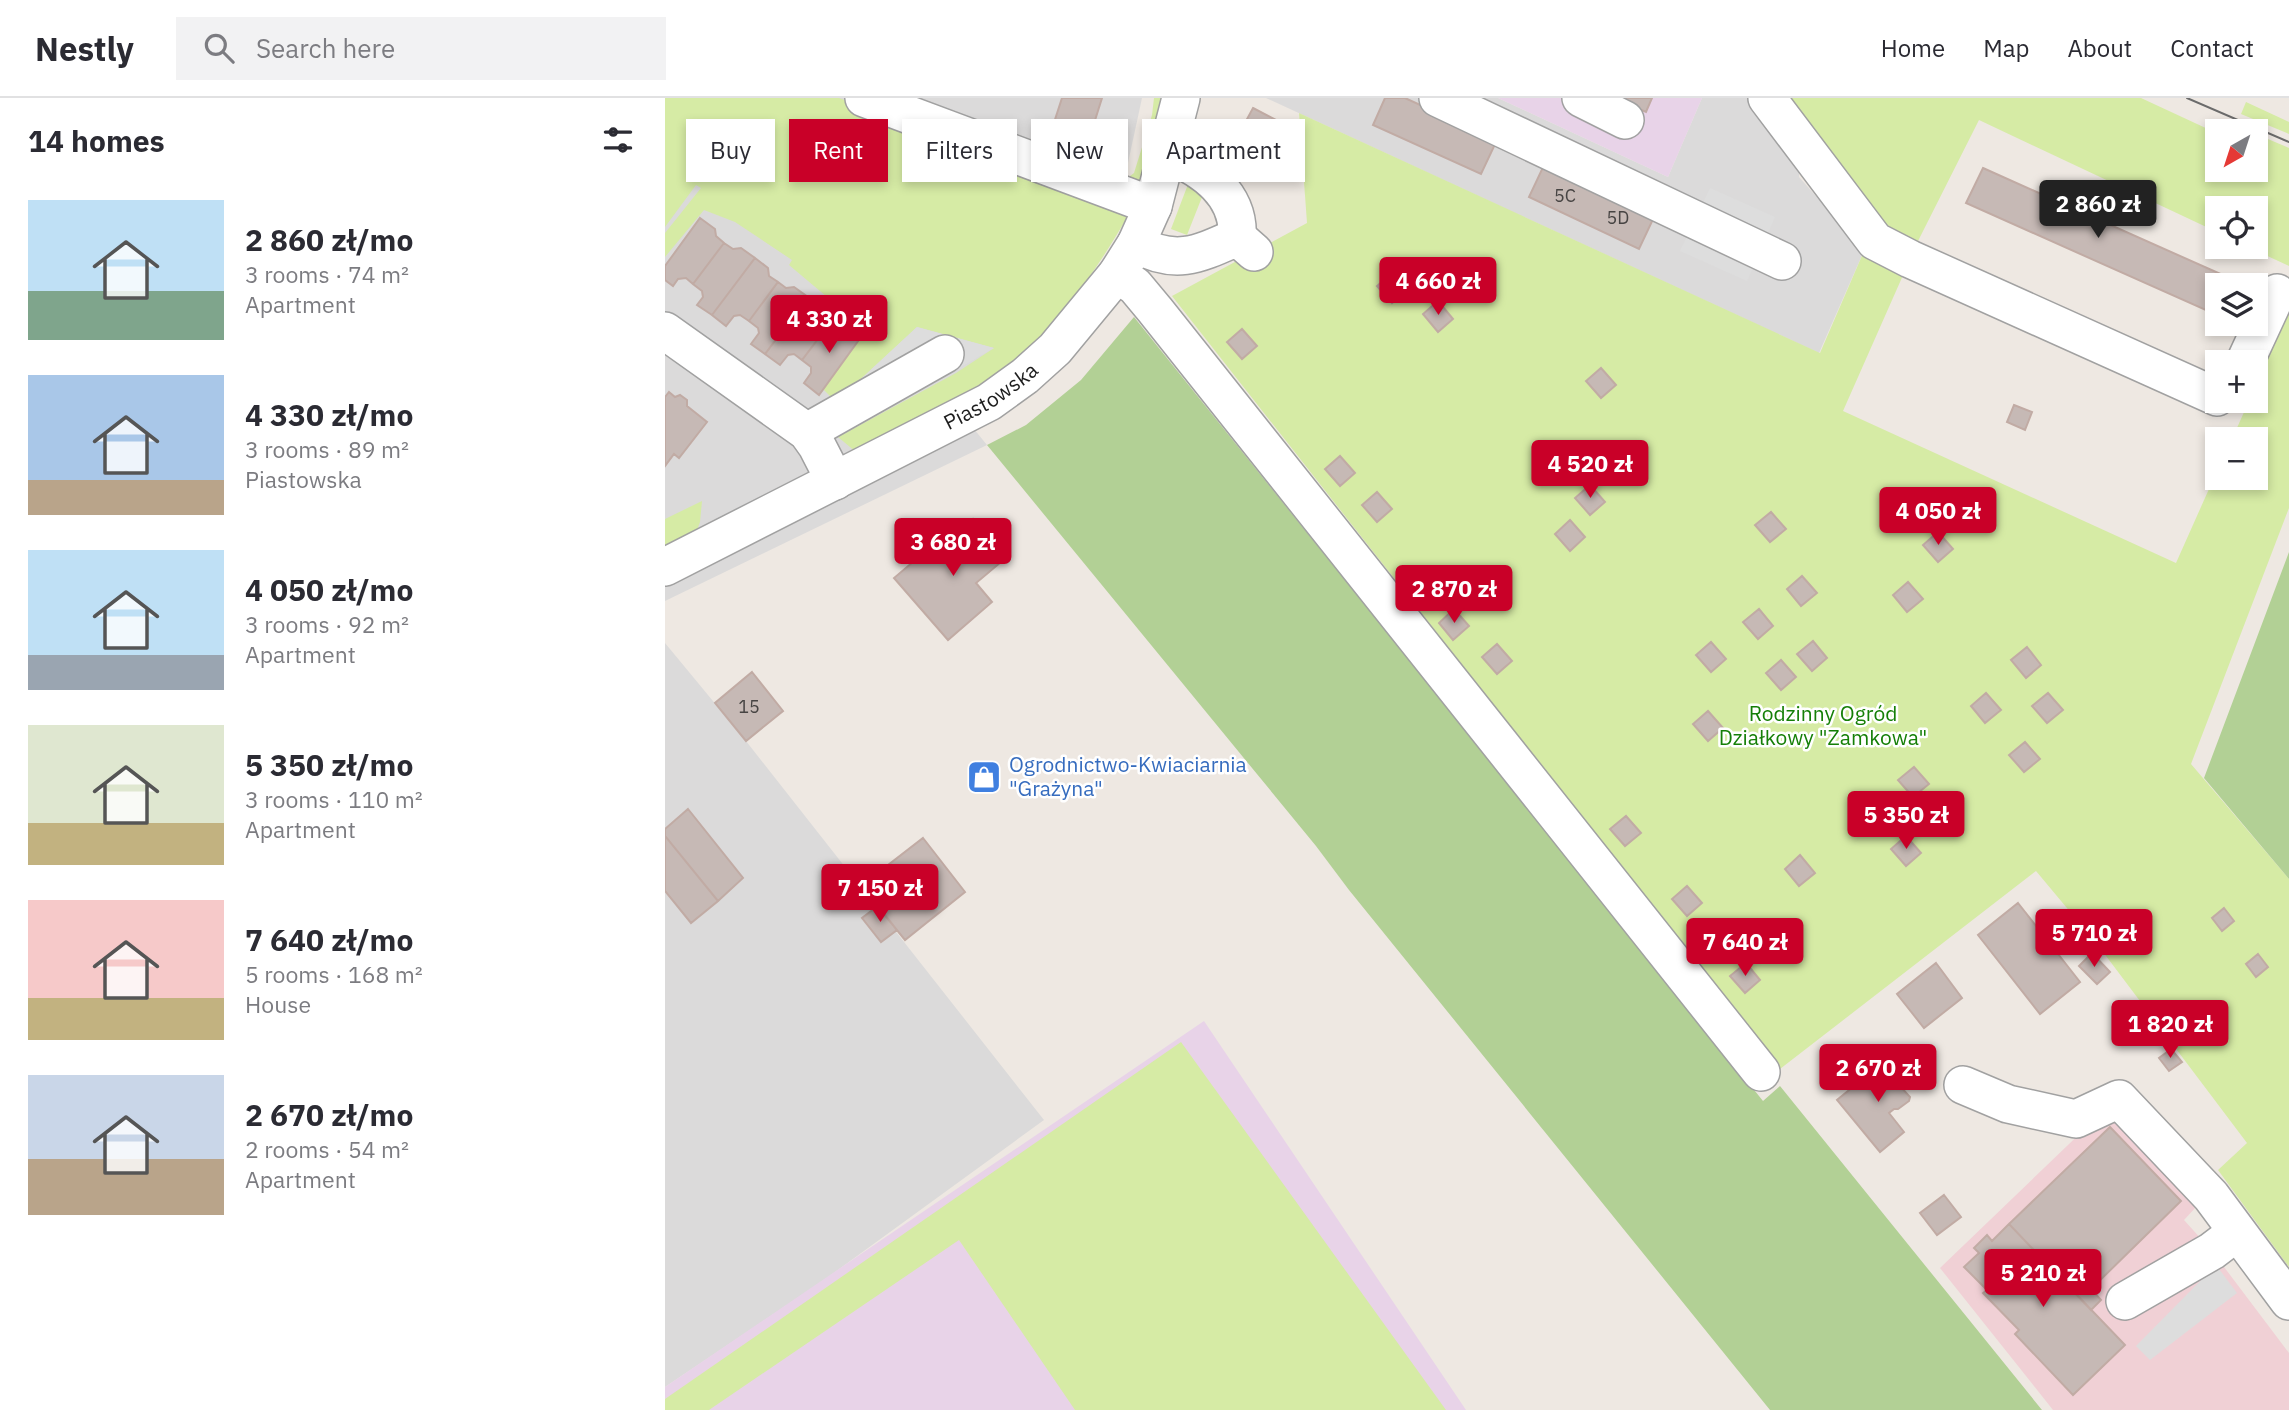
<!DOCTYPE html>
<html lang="en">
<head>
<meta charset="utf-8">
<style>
	body { margin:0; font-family:"IBM Plex Sans",sans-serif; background:#f2f2f3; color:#2b2b33; height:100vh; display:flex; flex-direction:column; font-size:26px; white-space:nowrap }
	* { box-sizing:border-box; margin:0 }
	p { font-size:23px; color:#7c7c81 }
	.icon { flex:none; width:38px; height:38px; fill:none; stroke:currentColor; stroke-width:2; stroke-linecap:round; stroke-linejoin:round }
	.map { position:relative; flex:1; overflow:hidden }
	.drawer { display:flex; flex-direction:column; background:#fff; width:665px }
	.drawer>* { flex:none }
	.banner { position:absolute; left:21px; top:21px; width:665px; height:63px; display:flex; gap:14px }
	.needle { width:46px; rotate:219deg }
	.buttons { position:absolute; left:1540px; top:21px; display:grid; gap:14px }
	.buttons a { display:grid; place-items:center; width:63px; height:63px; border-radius:0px; background:#fff; box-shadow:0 4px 10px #0003; font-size:35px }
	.price { position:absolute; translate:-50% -60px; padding:0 16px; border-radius:7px; background:#c90028; color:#fff; font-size:23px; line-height:46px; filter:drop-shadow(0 2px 4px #0008) }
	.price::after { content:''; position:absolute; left:50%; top:42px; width:21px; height:16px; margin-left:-10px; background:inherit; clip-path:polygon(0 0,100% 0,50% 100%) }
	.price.active { background:#222; color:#fff }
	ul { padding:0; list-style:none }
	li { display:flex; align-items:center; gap:21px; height:175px; padding:0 28px }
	li span { display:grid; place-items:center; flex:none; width:196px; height:140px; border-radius:0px; color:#555 }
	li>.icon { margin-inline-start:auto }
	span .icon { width:84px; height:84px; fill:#fffc; stroke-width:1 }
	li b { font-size:30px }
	h2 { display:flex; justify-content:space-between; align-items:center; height:84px; padding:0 28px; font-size:30px }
	.pill { padding:0 24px; border-radius:0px; background:#fff; box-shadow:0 4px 10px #0003; font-size:24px; line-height:63px }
	.pill.active { background:#c90028; color:#fff }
	header { display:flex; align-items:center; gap:42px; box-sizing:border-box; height:98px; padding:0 35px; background:#fff; border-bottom:2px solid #e1e1e2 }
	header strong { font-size:33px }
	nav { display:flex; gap:38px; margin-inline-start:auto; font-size:24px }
	.search { width:490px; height:63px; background:#f2f2f3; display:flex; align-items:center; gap:18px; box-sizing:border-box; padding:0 24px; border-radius:0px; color:#7c7c81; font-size:26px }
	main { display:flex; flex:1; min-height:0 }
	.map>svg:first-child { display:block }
	.residential { fill:#dbdada }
	.commercial { fill:#f0d0d5 }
	.industrial { fill:#e8d3e8 }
	.grass { fill:#d6eba5 }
	.forest { fill:#b2d095 }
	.parking { fill:#ddd }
	.building { fill:#c6b9b5; stroke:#c1aba4; stroke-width:2 }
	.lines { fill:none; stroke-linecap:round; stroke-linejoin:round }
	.minor-casing { stroke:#a1a1a1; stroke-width:40 }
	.minor { stroke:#fff; stroke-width:37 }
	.tram { stroke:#6b6b6b; stroke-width:2 }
	.labels { text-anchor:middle; stroke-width:5; stroke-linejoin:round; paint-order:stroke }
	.number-label { font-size:18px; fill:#474443 }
	.street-label { font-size:21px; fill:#1d1d1d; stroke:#fff }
	.park-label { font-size:21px; fill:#157f07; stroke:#fff }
	.shop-label { font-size:21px; fill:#366cbe; stroke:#fff; text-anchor:start }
</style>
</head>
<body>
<header>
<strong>Nestly</strong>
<div class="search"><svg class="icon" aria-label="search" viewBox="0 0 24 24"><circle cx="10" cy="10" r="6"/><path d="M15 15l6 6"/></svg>Search here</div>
<nav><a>Home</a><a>Map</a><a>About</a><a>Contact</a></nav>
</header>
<main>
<section class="drawer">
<h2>14 homes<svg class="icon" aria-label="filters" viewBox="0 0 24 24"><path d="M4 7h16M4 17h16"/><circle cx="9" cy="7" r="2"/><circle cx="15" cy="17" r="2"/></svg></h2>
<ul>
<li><span style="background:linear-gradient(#bfe0f5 65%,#7fa58c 0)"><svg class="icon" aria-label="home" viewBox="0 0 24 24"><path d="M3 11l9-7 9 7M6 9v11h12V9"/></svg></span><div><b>2 860 zł/mo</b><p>3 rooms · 74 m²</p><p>Apartment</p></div></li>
<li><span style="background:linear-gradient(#a9c7e8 75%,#b9a48a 0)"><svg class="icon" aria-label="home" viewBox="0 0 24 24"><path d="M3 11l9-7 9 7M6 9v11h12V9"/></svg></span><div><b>4 330 zł/mo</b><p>3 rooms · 89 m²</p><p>Piastowska</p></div></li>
<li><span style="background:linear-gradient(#bfe0f5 75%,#9aa5b1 0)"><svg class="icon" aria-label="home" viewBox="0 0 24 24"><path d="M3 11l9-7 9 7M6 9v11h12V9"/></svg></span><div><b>4 050 zł/mo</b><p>3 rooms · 92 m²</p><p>Apartment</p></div></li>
<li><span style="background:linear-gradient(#dfe7d0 70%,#c2b280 0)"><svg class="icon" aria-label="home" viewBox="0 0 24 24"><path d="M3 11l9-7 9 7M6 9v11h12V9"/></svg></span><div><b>5 350 zł/mo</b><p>3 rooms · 110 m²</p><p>Apartment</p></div></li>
<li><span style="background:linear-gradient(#f6c9c9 70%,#c2b280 0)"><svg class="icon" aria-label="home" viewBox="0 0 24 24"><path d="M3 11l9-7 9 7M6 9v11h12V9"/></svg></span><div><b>7 640 zł/mo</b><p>5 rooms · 168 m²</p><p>House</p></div></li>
<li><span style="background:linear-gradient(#c9d6e8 60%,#b9a48a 0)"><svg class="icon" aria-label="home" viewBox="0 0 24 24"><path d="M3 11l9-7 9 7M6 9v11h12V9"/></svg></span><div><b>2 670 zł/mo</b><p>2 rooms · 54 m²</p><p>Apartment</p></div></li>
</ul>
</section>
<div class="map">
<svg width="1624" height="1312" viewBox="0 0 1624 1312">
	<rect width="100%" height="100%" fill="#eee8e2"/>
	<path class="residential" d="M0 0H477L461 74 442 121 331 255 278 293 322 347 0 503Z
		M601 0H833L1003 79 1037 0H1085L1134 61V79L1158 106 1175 111 1202 146 1154 255Z
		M0 545 81 643 379 1022 159 1182 0 1289Z"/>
	<path class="commercial" d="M1445 1016 1532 1108 1519 1122 1547 1153 1624 1255V1312H1388L1275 1170 1428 1023Z"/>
	<path class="industrial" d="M833 0H1037L1003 79Z
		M539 923 801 1312H0V1289Z"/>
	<path class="grass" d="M0 0H174L450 102 464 116C433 170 400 218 353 260 306 300 245 325 191 354L173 339 291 275 329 250 252 229 171 304 158 291 198 234 172 213 174 209 124 167 127 162 70 124 39 112 0 159V135L36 90 31 87 0 129Z
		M489 0H497L489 41 473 87 461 81 469 75 487 17Z
		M1111 0H1476L1545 32 1558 22 1585 33H1552V72H1591V36L1624 50V168L1583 149H1591V110H1552V134L1314 22 1251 147 1212 133Z
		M1581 4 1624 24V36L1576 16Z
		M634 15 1155 255 1202 146 1239 175 1178 313 1511 465 1552 373V380H1591V341H1567L1584 303H1591V287L1624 212V410L1526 666 1624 781V1169L1553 1072 1582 1045 1432 846 1371 773 1115 971 507 198 642 125Z
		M525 81 541 89 522 137 506 131Z
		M37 403 35 424 31 435 0 451V421Z
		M516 944 781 1312H410L294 1142 44 1312H0V1301Z"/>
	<path class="forest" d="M469 219 1098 1003 1115 988 1377 1312H1105L684 792 651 748 322 347 361 327 416 282Z
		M1624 454V781L1539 680Z"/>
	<path class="parking" d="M1045 90 1110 119 1082 183 1015 153Z
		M252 229 329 250 179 336 171 304Z
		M1551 1167 1572 1195 1485 1262 1471 1248Z"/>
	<path class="building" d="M397 0H437L420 54 383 43Z
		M720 0H740L832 42 816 76 708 27Z
		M949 0H987L981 14Z
		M588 10 611 22 598 46 575 34Z
		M880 65 990 117 974 151 864 99Z
		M1318 70 1432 121 1578 186 1552 187V217L1301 105Z
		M35 120 50 131 51 138 59 145 28 186 21 180 13 181 8 188 0 182V168Z
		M59 145 68 151 76 150 90 160 47 217 32 207 38 199 37 193 28 186Z
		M90 160 103 170 104 178 113 184 84 223 75 217 69 218 61 228 47 217Z
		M727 175 742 192 727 205 712 188Z
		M113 184 121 190 129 189 143 199 100 256 86 246 94 235 93 230 84 223Z
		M143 199 156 210 157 217 166 224 137 262 129 256 123 257 115 267 100 256Z
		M773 203 788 221 773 234 758 216Z
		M166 224 174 230 182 229 196 239 154 297 139 285 146 275V269L137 262Z
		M577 231 592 248 577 261 562 244Z
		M936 270 951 287 936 300 921 283Z
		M4 294 10 299 15 297 22 302V308L42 324 14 360 9 356 0 368V299Z
		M1349 307 1367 314 1360 332 1342 324Z
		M675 358 690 375 675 388 660 371Z
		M925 387 940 404 925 417 910 400Z
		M712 394 727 411 712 424 697 407Z
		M1106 414 1121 431 1105 444 1090 427Z
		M308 421 342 459 311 485 327 504 283 542 229 480 274 442 278 447Z
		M905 422 920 439 905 453 890 436Z
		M1273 434 1288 451 1273 464 1258 447Z
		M1137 478 1152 495 1136 508 1122 491Z
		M1243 484 1258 501 1242 514 1228 497Z
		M789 511 804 528 788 542 774 525Z
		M1094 511 1108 528 1093 541 1078 524Z
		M1148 543 1162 560 1147 573 1132 556Z
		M1046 544 1061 561 1046 574 1031 557Z
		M832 546 847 563 832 576 817 559Z
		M1362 549 1376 567 1361 580 1346 562Z
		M1116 562 1131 579 1116 592 1101 575Z
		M87 574 118 613 81 643 50 605Z
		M1321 595 1336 612 1320 625 1306 608Z
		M1383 595 1398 612 1382 625 1367 608Z
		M1043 613 1058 630 1043 643 1028 626Z
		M1360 644 1375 661 1359 674 1344 657Z
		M1249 669 1264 686 1248 699 1233 682Z
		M1204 699 1218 717 1203 730 1189 713Z
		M1278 707 1293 724 1278 737 1263 720Z
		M23 711 78 780 53 803 0 738V731Z
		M961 718 976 735 960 748 945 731Z
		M0 738 53 803 26 825 0 793Z
		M1241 738 1256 755 1241 768 1226 751Z
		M258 740 300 794 240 842 196 788Z
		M1135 757 1150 775 1134 788 1120 771Z
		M1022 788 1037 805 1022 818 1007 801Z
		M1353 805 1415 884 1375 916 1313 837Z
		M213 808 232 832 216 844 197 820Z
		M1559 810 1569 823 1557 833 1547 820Z
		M1459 820 1474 837 1459 851 1444 833Z
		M1427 855 1445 874 1432 886 1414 868Z
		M1593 856 1603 869 1591 879 1581 866Z
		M1081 865 1095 882 1080 895 1065 878Z
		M1271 865 1297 900 1259 930 1232 896Z
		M1506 951 1517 964 1504 973 1494 960Z
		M1225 959 1242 980 1234 987 1245 999 1244 1003 1233 1011H1229L1224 1015 1239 1034 1215 1054 1172 1002Z
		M1445 1029 1516 1103 1426 1191 1436 1202 1426 1212 1344 1126Z
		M1279 1097 1296 1119 1272 1137 1255 1115Z
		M1344 1126 1460 1247 1408 1297 1350 1236 1354 1232 1318 1195 1322 1192 1299 1169 1314 1155 1309 1150 1322 1137 1327 1143Z"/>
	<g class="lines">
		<g class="minor-casing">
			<g id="minor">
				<path d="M199 0 488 108"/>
				<path d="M773 0 1117 163"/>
				<path d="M916 0 960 22"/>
				<path d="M1102 0 1210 143 1245 161 1552 299"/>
				<path d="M503 56C539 71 575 97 572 139"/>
				<path d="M471 146C511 168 534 156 572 139L589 154"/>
				<path d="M452 176 470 188 490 212 1096 974"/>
				<path d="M0 233 142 334 152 348 170 383"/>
				<path d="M1580 264 1612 195"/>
				<path d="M142 334 280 256"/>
				<path id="s1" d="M0 469 324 304 360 278 390 251 452 176 471 146 488 108 516 0"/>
				<path d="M1298 987 1343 1006 1411 1021 1454 1001 1546 1098 1624 1203"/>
				<path d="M1460 1203 1547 1153 1572 1134"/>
			</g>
		</g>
		<use href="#minor" class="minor"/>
		<path class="tram" d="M1522 0 1624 44"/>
	</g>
	<defs>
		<g id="shop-square" transform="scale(1.75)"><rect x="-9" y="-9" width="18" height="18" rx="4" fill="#3f7fe0" stroke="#fff"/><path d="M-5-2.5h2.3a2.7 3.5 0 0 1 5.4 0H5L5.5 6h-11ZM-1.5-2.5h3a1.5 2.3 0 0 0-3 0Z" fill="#fff"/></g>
	</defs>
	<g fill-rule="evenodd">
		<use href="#shop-square" x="319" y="679"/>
	</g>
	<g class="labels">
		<g class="number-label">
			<text x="900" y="104">5C</text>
			<text x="953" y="126">5D</text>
			<text x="84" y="615">15</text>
		</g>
		<g class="street-label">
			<text dy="7" stroke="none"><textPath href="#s1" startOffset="368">Piastowska</textPath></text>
		</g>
		<g class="park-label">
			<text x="1158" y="623">Rodzinny Ogród<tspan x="1158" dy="24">Działkowy "Zamkowa"</tspan></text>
		</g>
		<g class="shop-label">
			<text x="344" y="674">Ogrodnictwo-Kwiaciarnia<tspan x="344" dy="24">"Grażyna"</tspan></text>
		</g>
	</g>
</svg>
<div class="buttons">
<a><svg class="needle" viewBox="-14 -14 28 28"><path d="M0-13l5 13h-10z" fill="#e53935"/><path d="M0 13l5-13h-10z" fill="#7c7c81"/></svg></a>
<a><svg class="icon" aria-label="locate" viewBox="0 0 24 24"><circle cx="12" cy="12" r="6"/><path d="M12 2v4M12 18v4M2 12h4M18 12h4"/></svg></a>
<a><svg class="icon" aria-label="layers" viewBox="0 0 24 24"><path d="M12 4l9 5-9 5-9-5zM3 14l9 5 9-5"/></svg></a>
<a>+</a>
<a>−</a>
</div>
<b class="price active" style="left:1433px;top:142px">2 860 zł</b>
<b class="price" style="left:773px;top:219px">4 660 zł</b>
<b class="price" style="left:164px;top:257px">4 330 zł</b>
<b class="price" style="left:925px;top:402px">4 520 zł</b>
<b class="price" style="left:1273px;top:449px">4 050 zł</b>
<b class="price" style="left:288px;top:480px">3 680 zł</b>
<b class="price" style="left:789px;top:527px">2 870 zł</b>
<b class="price" style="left:1241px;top:753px">5 350 zł</b>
<b class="price" style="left:215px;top:826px">7 150 zł</b>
<b class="price" style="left:1429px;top:871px">5 710 zł</b>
<b class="price" style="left:1080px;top:880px">7 640 zł</b>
<b class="price" style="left:1505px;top:962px">1 820 zł</b>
<b class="price" style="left:1213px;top:1006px">2 670 zł</b>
<b class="price" style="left:1378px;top:1211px">5 210 zł</b>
<div class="banner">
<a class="pill">Buy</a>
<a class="pill active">Rent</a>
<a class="pill">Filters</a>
<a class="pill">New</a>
<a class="pill">Apartment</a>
</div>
</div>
</main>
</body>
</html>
